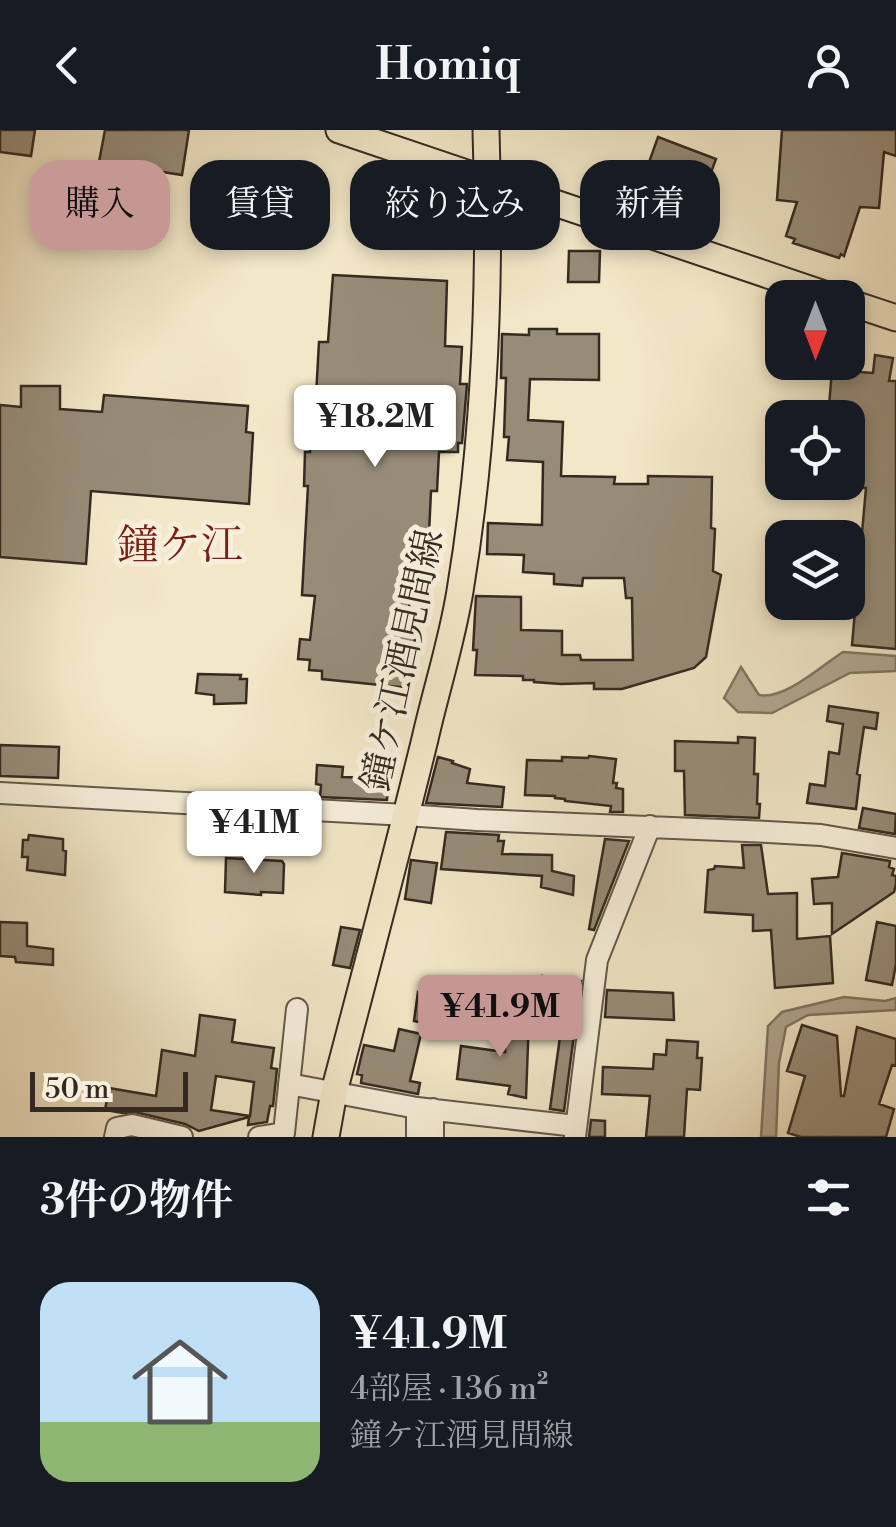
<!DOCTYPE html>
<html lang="ja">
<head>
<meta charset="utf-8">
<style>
	body { margin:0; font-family:"Libre Bodoni","Noto Serif JP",serif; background:#20242c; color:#f1f3f6; height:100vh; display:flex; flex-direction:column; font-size:38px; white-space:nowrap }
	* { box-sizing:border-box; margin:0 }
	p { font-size:32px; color:#9ea1a6 }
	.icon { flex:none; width:55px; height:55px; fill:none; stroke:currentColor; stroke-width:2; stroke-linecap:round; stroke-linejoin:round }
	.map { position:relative; height:1007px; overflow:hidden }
	.drawer { display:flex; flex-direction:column; background:#171b24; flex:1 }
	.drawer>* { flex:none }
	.banner { position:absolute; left:30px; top:30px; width:838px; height:90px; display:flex; gap:20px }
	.needle { width:65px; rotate:180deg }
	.fabs { position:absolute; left:765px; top:150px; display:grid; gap:20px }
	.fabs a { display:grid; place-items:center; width:100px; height:100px; border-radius:20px; background:#171b24; box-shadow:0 5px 15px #0003; font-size:50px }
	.scale { position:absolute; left:30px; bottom:25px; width:158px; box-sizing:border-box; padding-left:10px; border:5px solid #352a22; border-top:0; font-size:28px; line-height:35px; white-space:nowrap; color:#352a22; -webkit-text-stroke:8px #f7efdb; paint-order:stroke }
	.price { position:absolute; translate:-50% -85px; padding:0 22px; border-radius:10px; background:#fff; color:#222; font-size:32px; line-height:65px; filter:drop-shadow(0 2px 5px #0008) }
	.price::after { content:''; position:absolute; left:50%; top:60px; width:30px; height:22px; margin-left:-15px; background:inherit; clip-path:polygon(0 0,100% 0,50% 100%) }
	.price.on { background:#c59692; color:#111 }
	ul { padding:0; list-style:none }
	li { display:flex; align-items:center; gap:30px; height:250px; padding:0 40px }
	li span { display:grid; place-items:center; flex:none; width:280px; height:200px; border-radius:30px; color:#555 }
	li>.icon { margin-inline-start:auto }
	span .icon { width:120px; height:120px; fill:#fffc; stroke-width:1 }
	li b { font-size:42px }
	h2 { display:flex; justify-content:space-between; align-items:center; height:120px; padding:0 40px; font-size:42px }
	.pill { padding:0 35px; border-radius:30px; background:#171b24; box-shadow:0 5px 15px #0003; font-size:35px; line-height:90px }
	.pill.on { background:#c59692; color:#111 }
	header { display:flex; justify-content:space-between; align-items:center; height:130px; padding:0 40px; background:#171b24; font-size:45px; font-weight:600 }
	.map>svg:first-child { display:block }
	.water { fill:#b2a78f; stroke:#807563; stroke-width:2.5 }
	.building { fill:#978c78; stroke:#352a22; stroke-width:2.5; fill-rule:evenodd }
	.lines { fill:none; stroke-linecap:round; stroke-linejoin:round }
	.minor-casing { stroke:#64594b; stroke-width:24 }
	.major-casing { stroke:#352a22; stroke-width:29 }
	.minor { stroke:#f7efdb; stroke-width:20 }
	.major { stroke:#f2e7c7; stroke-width:25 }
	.labels { text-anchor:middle; stroke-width:10; stroke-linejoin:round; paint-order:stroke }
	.street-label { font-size:38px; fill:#352a22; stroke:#f7efdb }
	.quarter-label { font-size:42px; fill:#7a1f14; stroke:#f7efdb }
</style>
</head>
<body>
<header><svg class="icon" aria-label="back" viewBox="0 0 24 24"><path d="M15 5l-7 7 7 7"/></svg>Homiq<svg class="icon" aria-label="person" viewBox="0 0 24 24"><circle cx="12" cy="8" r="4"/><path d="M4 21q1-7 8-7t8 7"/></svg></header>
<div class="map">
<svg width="896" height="1007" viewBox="0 0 896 1007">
	<rect width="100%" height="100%" fill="#f2e7c7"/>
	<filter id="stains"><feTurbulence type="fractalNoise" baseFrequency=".002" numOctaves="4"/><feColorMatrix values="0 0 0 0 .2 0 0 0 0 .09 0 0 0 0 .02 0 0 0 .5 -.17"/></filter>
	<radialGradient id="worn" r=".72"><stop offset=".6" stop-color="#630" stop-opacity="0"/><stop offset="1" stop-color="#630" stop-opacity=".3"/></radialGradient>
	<path class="water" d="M843 522 896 526V541L850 543 772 583 738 582 724 568 741 537 759 565C785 570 821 536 843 522Z
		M844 867 885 871 896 868V880L808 885 786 897 779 933 776 1007H761L768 896 782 882Z"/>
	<path class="building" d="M0 0H35L31 26 0 22Z
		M105 0H189L182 45 99 32Z
		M782 0H896V26L884 22 879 78 860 77 844 126 841 124 839 128 793 113 795 109 786 106 797 72 777 70Z
		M658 7 716 29 705 59 647 38Z
		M569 121H600L599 152H568Z
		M333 145 447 151 445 216 462 217 460 254H467L462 313H458V322H439L437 361H431L429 404 413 403 410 470 405 506 415 508 409 558 322 549V541L309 540 310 530 298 529 300 509 310 510 315 466 302 465 308 356H304L305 322H310L312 266H316L319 212H328Z
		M529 199H557V204H599V250L530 249 528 290 563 292 561 346 615 347 614 354H648V346L712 347 711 398 715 399 713 441 721 445 706 527 694 538 622 559H594V553L561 554 534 552V550H523V546L475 545 477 520H473L476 466 521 467V500L562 501V525H580L581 530H633L632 468H626L624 448H583L582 456 554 454V444L523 442 524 425 487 424 488 393 542 395 543 332 507 330 509 307H504L506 248H501L502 204 529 205Z
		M875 225 893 228 889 251H896V519L852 515 866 358 848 357V288H828L832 240 873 243Z
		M21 256H60V279L102 282 104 265 248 276 246 302 253 303 249 374 91 361 86 434 0 427V275L21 277Z
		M198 544 241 545 240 549H247L246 573 214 574V565L196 563Z
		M829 576 878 583 876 599 864 597 857 644 860 645 856 679 807 673 810 654 825 656 829 622 839 624 843 594 827 591Z
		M738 607 755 608 754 644H758L757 674H760L759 688 685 685 684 641H675V611L738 613Z
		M0 615 59 617 58 648 0 646Z
		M589 626 616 629 613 653H617L616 658 623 659V682H610L611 676 565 671V669L555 668V666L525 665 527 630 562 631V627L588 628Z
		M438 627 453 631 452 633 470 639 467 653 504 657 502 677 426 673Z
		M317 635 343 637 342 647 379 648V654H388L387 670 320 667 321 655 316 654Z
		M863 678 896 684 895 704 859 698Z
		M446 702 499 705 498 711H504L502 724 552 725V741L574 746 573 765 541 757 542 746 441 739Z
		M29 705 63 709V720L66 721 65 745 27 740 28 727H22L23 710H28Z
		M605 709 629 711 594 800 589 799Z
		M742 715H761L768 764 797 763V809L830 806 833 853 775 858 771 800 753 801V785L705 782 708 740 714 739 715 736 744 738Z
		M842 723 890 731 889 737 894 739 892 745 896 746V754L894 762 832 804V773L814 774 812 749 838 747Z
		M226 728 282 731 284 734 283 763 261 762V765L225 762Z
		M411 730 437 733 431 773 405 769Z
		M0 792 27 793V816L53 819V835L16 832 15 827 0 826Z
		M877 792 896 796V834L892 855 866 850Z
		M341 797 360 800 350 838 333 835Z
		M542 846 581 851 564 981 550 979 565 871 539 868Z
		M458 855 488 858 485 883 475 882 471 902 454 899Z
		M607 860 673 863 674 890 605 887Z
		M418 862 439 865 433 895 414 891Z
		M200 885 235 890 232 912 274 918 271 938 277 939 273 976H270L267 992 248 995 249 987 199 1001 185 994 135 982 123 983 105 980 109 958 156 966 162 920 195 926ZM216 946 254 952 250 986 211 980Z
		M506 887 529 888 526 968 508 964 510 956 457 949 461 916 505 922Z
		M802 895 837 906 841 966H844L857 897 896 909V936L892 935 879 974 894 979 886 1007H801L788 1003 805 946 787 941Z
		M399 899 421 904 410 951 420 953 418 964 361 953 362 945 357 944 364 915 394 921Z
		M667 910 698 912 697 928H702L700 960 687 959 684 1007H646L650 966 602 964 603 937 653 939 654 924 666 925Z
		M591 990 605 991V1007H589Z"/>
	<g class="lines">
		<g class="minor-casing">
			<path id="minor" d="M0 663 406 685 477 690 768 702 821 705 896 718
				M289 954 417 978 576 996
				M433 979V1007
				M115 1007 117 998 132 995 182 1007
				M259 1007 284 1003 297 879
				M417 1007V978
				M575 1007 597 830 650 696"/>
		</g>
		<g class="major-casing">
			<path id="major" d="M339 0 836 168
				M848 172 896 188
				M326 1007 334 962C365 844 396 727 425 609 436 560 452 511 460 461 485 310 491 154 486 0"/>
		</g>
		<use href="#minor" class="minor"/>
		<use href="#major" class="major"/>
	</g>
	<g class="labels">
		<g class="street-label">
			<text transform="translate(402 530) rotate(-78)" y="13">鐘ケ江酒見間線</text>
		</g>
		<g class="quarter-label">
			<text x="180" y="429">鐘ケ江</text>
		</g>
	</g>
	<rect width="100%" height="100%" filter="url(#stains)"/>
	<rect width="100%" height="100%" fill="url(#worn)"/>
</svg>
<div class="fabs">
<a><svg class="needle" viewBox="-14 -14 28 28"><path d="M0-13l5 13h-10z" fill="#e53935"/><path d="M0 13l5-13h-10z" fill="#9ea1a6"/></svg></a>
<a><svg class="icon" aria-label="locate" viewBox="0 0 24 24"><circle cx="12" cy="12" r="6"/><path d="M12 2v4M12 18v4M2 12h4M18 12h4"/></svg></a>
<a><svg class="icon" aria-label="layers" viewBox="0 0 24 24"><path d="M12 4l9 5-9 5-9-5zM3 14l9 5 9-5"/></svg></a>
</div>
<div class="scale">50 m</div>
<b class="price" style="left:375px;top:340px">¥18.2M</b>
<b class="price" style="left:254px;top:746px">¥41M</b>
<b class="price on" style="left:500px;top:930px">¥41.9M</b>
<div class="banner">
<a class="pill on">購入</a>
<a class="pill">賃貸</a>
<a class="pill">絞り込み</a>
<a class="pill">新着</a>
</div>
</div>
<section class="drawer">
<h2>3件の物件<svg class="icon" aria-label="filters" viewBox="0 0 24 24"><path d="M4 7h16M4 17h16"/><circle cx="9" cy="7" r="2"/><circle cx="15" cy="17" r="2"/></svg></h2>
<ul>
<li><span style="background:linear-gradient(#bfe0f5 70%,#8fb573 0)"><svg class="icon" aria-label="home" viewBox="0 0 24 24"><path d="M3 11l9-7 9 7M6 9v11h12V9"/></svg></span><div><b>¥41.9M</b><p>4部屋 · 136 m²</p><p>鐘ケ江酒見間線</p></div></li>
</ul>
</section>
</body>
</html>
